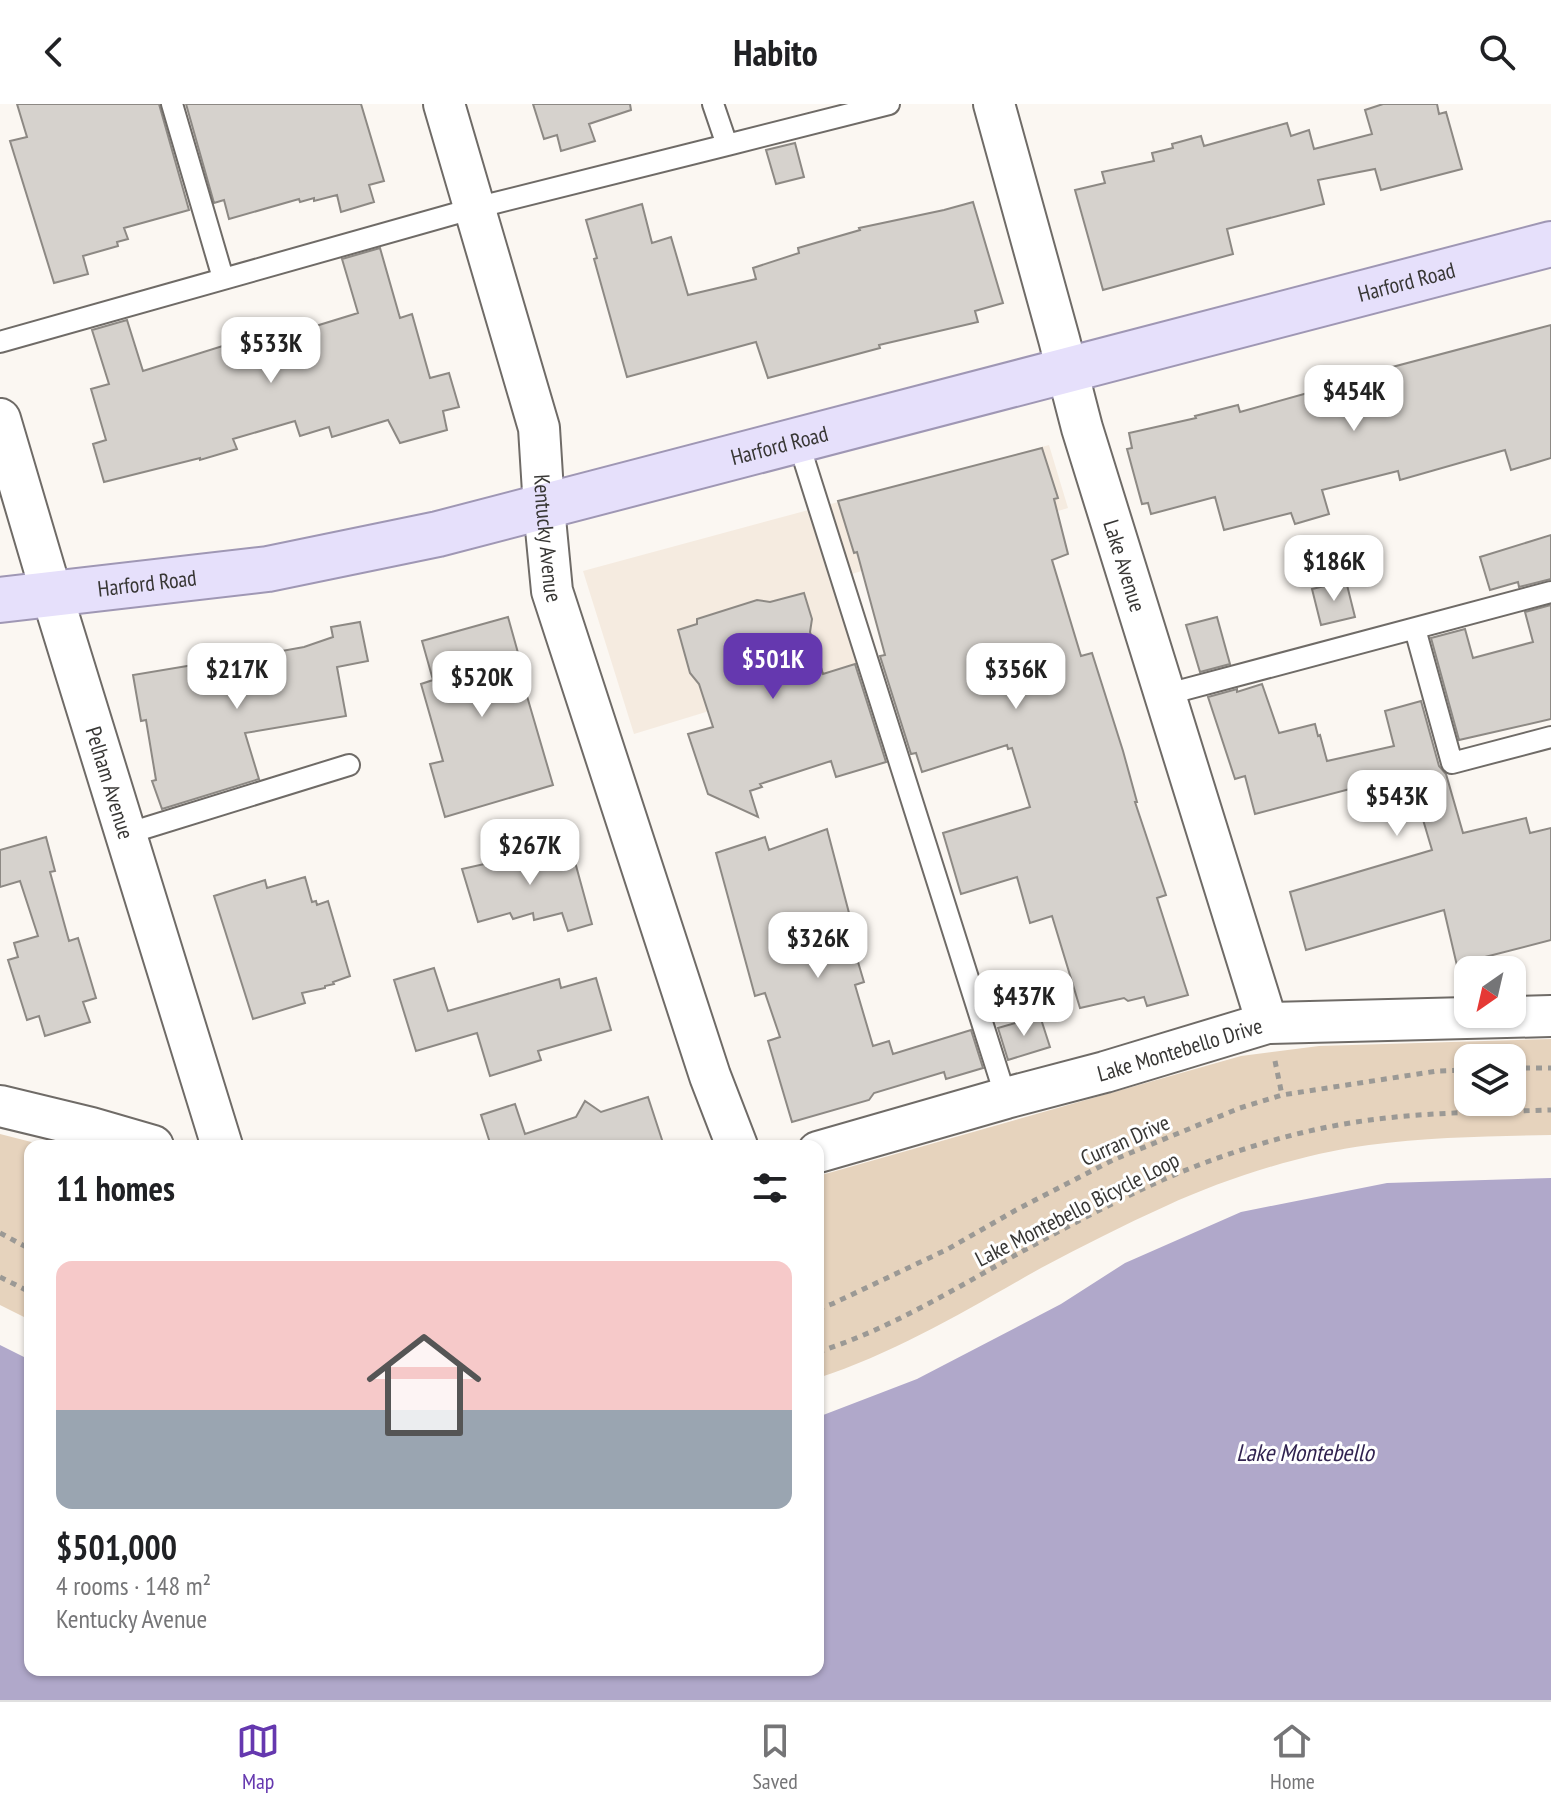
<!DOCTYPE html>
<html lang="en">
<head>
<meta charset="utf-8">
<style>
	body { margin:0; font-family:"PT Sans Narrow",sans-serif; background:#f2f2f2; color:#202124; height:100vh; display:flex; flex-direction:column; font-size:30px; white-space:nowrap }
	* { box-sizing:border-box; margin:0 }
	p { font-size:26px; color:#757577 }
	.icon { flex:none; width:44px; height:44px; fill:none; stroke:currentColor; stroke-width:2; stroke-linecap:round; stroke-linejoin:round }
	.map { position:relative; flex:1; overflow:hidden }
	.details { position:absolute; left:24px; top:1036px; width:800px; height:536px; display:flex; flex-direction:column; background:#fff; border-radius:16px; box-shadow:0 2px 6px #0004 }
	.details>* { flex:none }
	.needle { width:52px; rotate:214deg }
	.tools { position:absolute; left:1454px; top:852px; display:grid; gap:16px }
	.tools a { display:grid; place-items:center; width:72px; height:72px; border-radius:16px; background:#fff; box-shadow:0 2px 6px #0004; font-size:40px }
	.price { position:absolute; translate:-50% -68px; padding:0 18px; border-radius:16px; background:#fff; color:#222; font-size:26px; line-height:52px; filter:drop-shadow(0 2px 4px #0008) }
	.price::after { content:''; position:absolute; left:50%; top:48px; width:24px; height:18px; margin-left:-12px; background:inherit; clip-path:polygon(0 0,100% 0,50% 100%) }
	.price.on { background:#6538af; color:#fff }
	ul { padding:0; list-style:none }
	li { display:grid; align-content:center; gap:16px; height:424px; padding:0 32px }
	li span { display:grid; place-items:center; height:248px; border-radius:16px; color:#555 }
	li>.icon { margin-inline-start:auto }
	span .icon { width:144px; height:144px; fill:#fffc; stroke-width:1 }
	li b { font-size:34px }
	h2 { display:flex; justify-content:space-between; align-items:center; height:96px; padding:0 32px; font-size:34px }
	header { display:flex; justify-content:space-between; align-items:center; height:104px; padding:0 32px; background:#fff; font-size:36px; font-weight:700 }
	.menu { display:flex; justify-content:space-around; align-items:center; height:112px; border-top:2px solid #e0e0e0; background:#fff; font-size:22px; color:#757577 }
	.menu a { display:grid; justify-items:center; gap:4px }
	.menu .on { color:#6538af }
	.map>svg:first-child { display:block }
	.built { fill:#f5ebe0 }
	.green { fill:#e6d3bd; fill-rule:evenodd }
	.water { fill:#b0a8ca }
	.building { fill:#d6d2cd; stroke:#8d8984; stroke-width:2 }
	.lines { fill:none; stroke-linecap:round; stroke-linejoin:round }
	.lane-casing { stroke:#6f6b67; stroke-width:24 }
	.street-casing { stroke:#6f6b67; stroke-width:44 }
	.primary-casing { stroke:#9f97b4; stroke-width:48 }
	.path { stroke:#9b9995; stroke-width:5; stroke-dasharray:6 6; stroke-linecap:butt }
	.lane { stroke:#fff; stroke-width:20 }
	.street { stroke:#fff; stroke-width:40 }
	.primary { stroke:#e6e0fb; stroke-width:44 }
	.labels { text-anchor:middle; stroke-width:6; stroke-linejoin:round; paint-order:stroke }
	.street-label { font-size:22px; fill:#383735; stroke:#fff }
	.water-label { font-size:24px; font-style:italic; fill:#312350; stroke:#fff }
</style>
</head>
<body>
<header><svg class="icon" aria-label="back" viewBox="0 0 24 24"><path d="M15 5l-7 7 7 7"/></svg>Habito<svg class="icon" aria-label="search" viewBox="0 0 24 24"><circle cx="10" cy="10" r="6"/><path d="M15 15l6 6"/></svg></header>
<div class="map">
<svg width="1551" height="1596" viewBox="0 0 1551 1596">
	<rect width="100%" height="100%" fill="#fbf7f2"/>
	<path class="built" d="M1049 341 1068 404 832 476 857 562 634 630 583 467Z"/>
	<path class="green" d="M1551 935V1031C1491 1032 1429 1033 1369 1041 1302 1050 1227 1074 1166 1102 1124 1121 1082 1142 1041 1164 968 1205 898 1248 818 1274V1072L1241 952 1319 942ZM1468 954H1512V998H1468Z
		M0 1030 47 1042H30V1216L0 1201Z"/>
	<path class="water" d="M1551 1074V1596H0V1241L30 1256V1566H818V1313L917 1275 1061 1200 1125 1159 1241 1108 1387 1079Z"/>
	<path class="building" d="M17 0H159L189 106 124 124 128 135 117 138 118 142 83 152 88 170 54 179 10 37 27 33Z
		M186 0H361L384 77 369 81 374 98 341 108 337 91 314 97V94L300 98 299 95 229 115 224 96 214 99Z
		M533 0H630L631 6 589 20 595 37 561 47 557 31 544 35Z
		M1383 0H1437L1439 10 1446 8 1462 65 1381 86 1375 65 1318 76 1324 100 1227 125 1233 150 1103 186 1075 86 1105 79 1102 68 1154 57 1152 49 1173 44 1172 40 1201 32 1204 42 1287 19 1291 32 1309 26 1314 45 1372 30 1365 6Z
		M795 39 804 73 776 80 766 46Z
		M973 98 1003 199 975 207 978 218 879 241 880 244 768 274 756 238 627 273 594 155 597 154 586 116 642 100 652 139 671 133 688 191 756 175 753 164 799 149 798 144 860 126 859 124 944 106Z
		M380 144 400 214 412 210 430 274 449 269 459 303 443 307 447 326 400 339 388 316 332 333 329 323 300 332 295 317 233 335 237 345 200 356V354L104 378 93 340 106 336 91 285 109 280 92 226 127 216 143 267 229 240 234 256 295 236 293 229 358 209 342 155Z
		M1551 221V354L1511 366 1505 346 1400 376 1398 367 1322 386 1329 410 1295 420 1291 409 1224 426 1215 393 1151 410 1148 399 1142 400 1127 345 1132 344 1129 329 1196 314 1195 312 1238 301 1240 308 1329 283 1328 280Z
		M1042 344 1058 394 1054 395 1068 450 1052 456 1081 552 1092 549 1123 647 1137 698H1135L1166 791 1157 794 1188 891 1147 902 1144 893 1128 897 1124 894 1080 904 1052 812 1030 819 1017 773 961 790 943 729 1030 703 1012 644 1008 645 1007 641 922 668 916 649 911 650 880 552 885 551 857 448 854 449 838 397Z
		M1551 431V475L1519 483 1518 478 1490 486 1480 453Z
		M1346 477 1355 513 1321 521 1312 485Z
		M804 489 812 515 810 528 823 570 855 560 886 658 836 673 831 657 760 680 762 683 750 687 758 713 708 690 688 630 713 623 699 580 690 569 678 526 697 520V515L757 496 770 498Z
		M1551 501V615L1459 636 1431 534 1465 525 1473 554 1533 538 1525 508Z
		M508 513 527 581 524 582 553 681 445 713 430 660 443 657 421 580 433 576 422 537Z
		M1217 513 1230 560 1200 568 1186 521Z
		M360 518 368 557 337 563 346 612 245 629 259 675 162 705 152 677 156 676 146 616 141 617 133 571 205 559 227 552 254 570 251 560 266 555 265 550 304 543 333 533 331 523Z
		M1262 580 1279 629 1315 620 1318 632 1320 631 1327 657 1394 642 1385 607 1421 597 1439 662 1446 670 1463 729 1526 714 1530 729 1551 724V836L1485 853 1489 866H1458L1444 806 1306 846 1290 788 1432 746 1413 682 1411 683 1407 670 1255 710 1245 672 1235 675 1208 593 1237 585V588Z
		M827 725 849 809 844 811 864 878 855 881 873 942 889 937 893 950 971 926 983 964 946 975 944 968 874 989 869 996 792 1018 768 937 780 933 765 889 755 892 716 749 765 733 769 746Z
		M46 733 55 767 50 768 69 837 78 834 96 894 83 898 90 918 45 932 39 912 27 916 8 856 18 853 14 839 38 832 20 777 0 783V746Z
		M569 736 592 820 568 827 562 809 534 816 533 809 513 815 510 809 478 818 462 765 542 747 541 744Z
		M305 773 312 798 316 797 317 801 328 797 350 872 333 878 334 880 325 882V884L302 889 305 899 253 915 214 792 265 776 267 784Z
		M434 864 448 907 559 875 561 884 596 874 611 926 538 947 541 956 490 972 477 929 416 947 394 876Z
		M1040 912 1050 943 1008 956 998 924Z
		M648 993 664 1042H491L481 1011 515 1000 525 1030 576 1013 585 997 601 1008Z"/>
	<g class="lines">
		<g class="lane-casing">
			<path id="lane" d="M172 0 223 174
				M713 0 727 41 889 0
				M0 238 475 104 727 41
				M798 337 1006 994
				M1415 525 1452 659 1551 633
				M1164 591 1551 488
				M126 730 349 661"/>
		</g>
		<g class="street-casing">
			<g id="street">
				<path id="s1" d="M444 0 539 324 544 404 552 487 710 972 737 1042"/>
				<path id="s2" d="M994 0 1059 235 1082 324 1267 919"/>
				<path id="s3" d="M0 315 52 491 222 1042"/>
				<path d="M0 1002 91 1024 153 1042"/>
				<path id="s4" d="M818 1048 1006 994 1105 968 1267 919 1551 912"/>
			</g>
		</g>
		<g class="primary-casing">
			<g id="primary">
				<path id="s5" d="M0 496 268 465 438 430 1551 140"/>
			</g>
		</g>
		<path class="path" d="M1275 957 1282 991
			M1512 964H1551
			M0 1129 30 1145
			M0 1173 30 1188
			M818 1205 832 1200 948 1145 1016 1106 1113 1056 1240 1004 1282 991 1437 967 1468 966
			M818 1248C893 1224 961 1181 1030 1143 1072 1120 1116 1097 1160 1077 1221 1050 1297 1026 1363 1017 1425 1008 1489 1008 1551 1006"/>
		<use href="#lane" class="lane"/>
		<use href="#street" class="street"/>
		<use href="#primary" class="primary"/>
	</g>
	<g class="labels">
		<g class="street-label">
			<text dy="8" stroke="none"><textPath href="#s5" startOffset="1444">Harford Road</textPath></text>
			<text dy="8" stroke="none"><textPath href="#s5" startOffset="796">Harford Road</textPath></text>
			<text dy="8" stroke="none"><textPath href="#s1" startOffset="448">Kentucky Avenue</textPath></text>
			<text dy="8" stroke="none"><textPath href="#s2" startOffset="480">Lake Avenue</textPath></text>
			<text dy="8" stroke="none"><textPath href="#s5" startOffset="148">Harford Road</textPath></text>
			<text dy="8" stroke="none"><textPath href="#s3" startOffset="380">Pelham Avenue</textPath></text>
			<text dy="8" stroke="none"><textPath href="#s4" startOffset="376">Lake Montebello Drive</textPath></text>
			<text transform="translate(1125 1036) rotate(-24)" y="8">Curran Drive</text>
			<text transform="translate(1077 1105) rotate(-27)" y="8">Lake Montebello Bicycle Loop</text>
		</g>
		<g class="water-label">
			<text x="1305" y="1357">Lake Montebello</text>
		</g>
	</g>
</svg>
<div class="tools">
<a><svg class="needle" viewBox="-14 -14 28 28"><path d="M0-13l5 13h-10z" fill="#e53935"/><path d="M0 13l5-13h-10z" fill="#757577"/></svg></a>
<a><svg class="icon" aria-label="layers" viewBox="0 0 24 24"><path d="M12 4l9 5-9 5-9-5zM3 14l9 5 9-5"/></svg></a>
</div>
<b class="price" style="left:271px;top:281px">$533K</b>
<b class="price" style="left:1354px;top:329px">$454K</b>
<b class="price" style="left:1334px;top:499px">$186K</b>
<b class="price on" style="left:773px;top:597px">$501K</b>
<b class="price" style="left:237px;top:607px">$217K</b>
<b class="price" style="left:1016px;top:607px">$356K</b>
<b class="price" style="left:482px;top:615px">$520K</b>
<b class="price" style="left:1397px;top:734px">$543K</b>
<b class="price" style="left:530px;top:783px">$267K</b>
<b class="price" style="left:818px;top:876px">$326K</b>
<b class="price" style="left:1024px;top:934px">$437K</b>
<section class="details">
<h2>11 homes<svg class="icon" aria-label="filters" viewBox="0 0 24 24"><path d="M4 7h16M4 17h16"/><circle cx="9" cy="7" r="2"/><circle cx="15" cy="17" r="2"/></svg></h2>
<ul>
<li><span style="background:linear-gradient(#f6c9c9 60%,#9aa5b1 0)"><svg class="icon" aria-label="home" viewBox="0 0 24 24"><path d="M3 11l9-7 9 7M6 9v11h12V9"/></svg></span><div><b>$501,000</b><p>4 rooms · 148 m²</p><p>Kentucky Avenue</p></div></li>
</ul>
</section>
</div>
<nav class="menu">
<a class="on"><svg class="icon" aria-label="map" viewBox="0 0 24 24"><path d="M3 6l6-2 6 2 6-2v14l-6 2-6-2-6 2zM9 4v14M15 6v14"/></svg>Map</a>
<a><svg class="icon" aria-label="saved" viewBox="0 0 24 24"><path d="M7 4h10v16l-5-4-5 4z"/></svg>Saved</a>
<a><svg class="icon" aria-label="home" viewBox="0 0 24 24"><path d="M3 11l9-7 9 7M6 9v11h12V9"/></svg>Home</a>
</nav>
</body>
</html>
